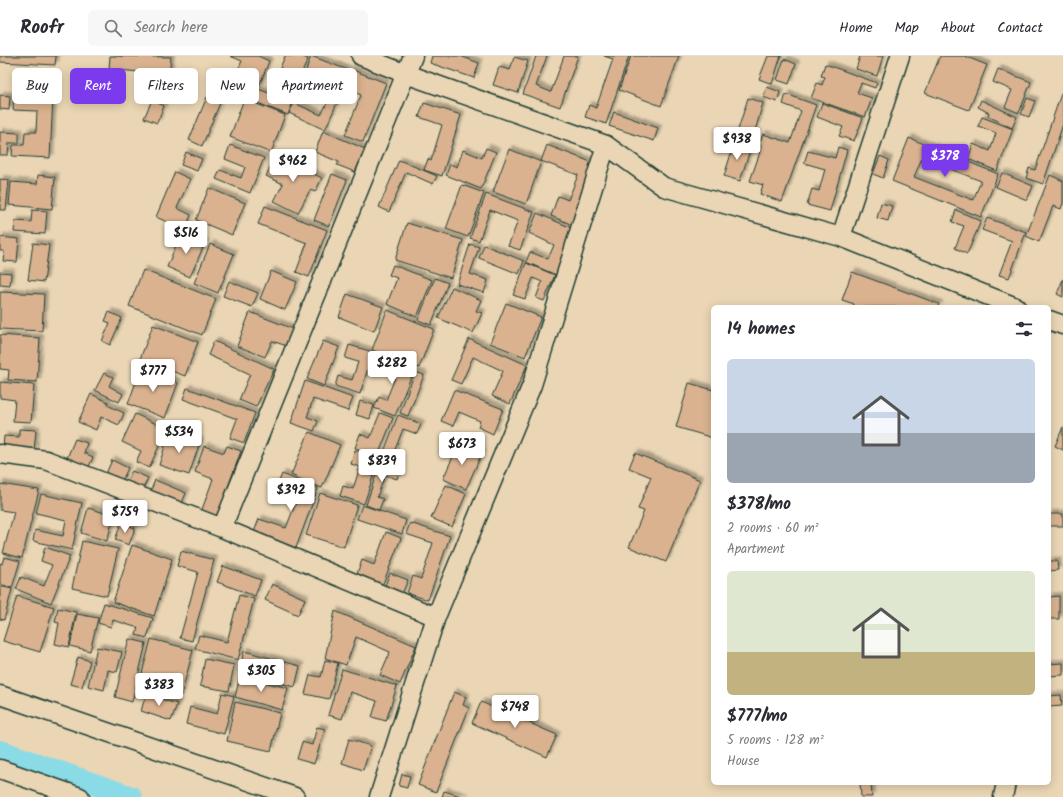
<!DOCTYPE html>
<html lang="en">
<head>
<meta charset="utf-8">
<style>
	body { margin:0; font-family:Kalam,sans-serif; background:#f7f7f7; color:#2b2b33; height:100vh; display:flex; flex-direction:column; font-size:15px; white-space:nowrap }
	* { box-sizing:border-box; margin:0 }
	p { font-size:13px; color:#7c7c81 }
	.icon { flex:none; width:22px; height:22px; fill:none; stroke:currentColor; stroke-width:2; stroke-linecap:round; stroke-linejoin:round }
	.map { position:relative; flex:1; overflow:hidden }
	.side { position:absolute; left:711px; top:249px; width:340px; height:480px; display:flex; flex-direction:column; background:#fff; border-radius:6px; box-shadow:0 2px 10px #0003 }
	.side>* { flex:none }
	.banner { position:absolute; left:12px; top:12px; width:380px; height:36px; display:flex; gap:8px }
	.price { position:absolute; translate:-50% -34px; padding:0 9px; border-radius:4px; background:#fff; color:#222; font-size:13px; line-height:26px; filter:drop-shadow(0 1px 2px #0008) }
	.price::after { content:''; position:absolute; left:50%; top:24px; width:12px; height:9px; margin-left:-6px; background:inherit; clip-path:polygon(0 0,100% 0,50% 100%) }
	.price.on { background:#7c3aed; color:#fff }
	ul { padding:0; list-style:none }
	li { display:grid; align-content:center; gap:8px; height:212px; padding:0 16px }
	li span { display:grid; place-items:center; height:124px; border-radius:6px; color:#555 }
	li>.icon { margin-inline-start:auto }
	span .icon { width:72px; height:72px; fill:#fffc; stroke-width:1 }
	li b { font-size:17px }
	h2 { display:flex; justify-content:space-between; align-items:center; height:48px; padding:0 16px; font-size:17px }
	.tag { padding:0 14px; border-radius:6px; background:#fff; box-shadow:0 2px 10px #0003; font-size:14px; line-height:36px }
	.tag.on { background:#7c3aed; color:#fff }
	header { display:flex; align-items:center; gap:24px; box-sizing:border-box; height:56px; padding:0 20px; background:#fff; border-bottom:1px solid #e1e1e2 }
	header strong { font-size:19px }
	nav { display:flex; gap:22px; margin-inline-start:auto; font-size:14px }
	.search { width:280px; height:36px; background:#f7f7f7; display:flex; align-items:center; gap:10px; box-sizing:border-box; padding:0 14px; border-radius:6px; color:#7c7c81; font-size:15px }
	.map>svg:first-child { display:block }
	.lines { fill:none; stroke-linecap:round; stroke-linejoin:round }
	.canal { stroke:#8bdbe6; stroke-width:22 }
	.building { fill:#dab28f; stroke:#1f3d34; fill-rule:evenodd; filter:url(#shadow) }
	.minor-casing { stroke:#1f3d34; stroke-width:21 }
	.minor { stroke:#ead6b4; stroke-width:18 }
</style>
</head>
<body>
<header>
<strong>Roofr</strong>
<div class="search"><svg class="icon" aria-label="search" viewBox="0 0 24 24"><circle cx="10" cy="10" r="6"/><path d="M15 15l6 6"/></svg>Search here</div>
<nav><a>Home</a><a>Map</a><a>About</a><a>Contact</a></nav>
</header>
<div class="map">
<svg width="1063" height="741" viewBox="0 0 1063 741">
	<defs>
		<filter id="shadow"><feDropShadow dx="3.5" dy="-3.5" stdDeviation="1" flood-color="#0004"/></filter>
	</defs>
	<rect width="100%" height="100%" fill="#ead6b4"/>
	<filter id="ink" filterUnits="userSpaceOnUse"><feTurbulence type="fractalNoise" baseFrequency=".025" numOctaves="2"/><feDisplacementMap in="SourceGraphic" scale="8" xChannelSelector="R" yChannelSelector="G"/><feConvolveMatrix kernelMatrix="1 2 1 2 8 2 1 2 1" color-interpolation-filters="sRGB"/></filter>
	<g filter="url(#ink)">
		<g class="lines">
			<path class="canal" d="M0 695 131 741"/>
		</g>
		<path class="building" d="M0 0H56L55 9 0 6Z
			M110 0 171 1 169 19 109 13Z
			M230 0H258L269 5 258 33 279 41 286 21 300 27 288 59 230 36 234 26 242 29 246 19 237 16 242 5Z
			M285 0H301L308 3 300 21 280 12Z
			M311 0 348 14 340 33 329 28 331 24 306 14Z
			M432 0H460L479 7 474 22 430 7Z
			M536 0H547L536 30 551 36 564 0H578L560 51 523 38Z
			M604 0H629L606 68 585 61 589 49 596 52 613 3Z
			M631 0H679L661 50 619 34Z
			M768 0H781L772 28 759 23Z
			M860 0H883L877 20 856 13Z
			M940 0H964L987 9 969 54 925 37Z
			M514 1 528 5 518 37 493 29 499 11 510 14Z
			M784 3 796 8 789 28 777 24Z
			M825 8 877 27 875 32 861 27 857 37 872 42 865 61 811 42 817 27 822 29 825 21 821 20Z
			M350 13 386 27 363 86 345 79 361 39 343 31Z
			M998 13 1031 26 1019 57 1005 51 1012 34 993 26Z
			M767 31 780 36 777 46 763 41Z
			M327 34 340 40 325 74 289 57 294 47 321 59 327 47 322 45Z
			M786 38 816 49 782 146 760 138 763 129 750 125 759 99 761 89 759 88 763 78 790 87 801 55 783 48Z
			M1061 38 1063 39V68L1043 128 1026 122 1029 112 1035 114Z
			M0 39 10 40 9 54 0 53Z
			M14 39 53 41 50 102 12 100 13 89H24L25 76H36L37 55 13 54Z
			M207 41 220 47 202 90 189 84Z
			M748 42 763 47 753 82 737 77Z
			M1027 42 1035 45 1029 61 1021 58Z
			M244 43 285 59 271 97 230 81Z
			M152 44 164 50 157 67 144 62Z
			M981 44 1017 61 1012 72 988 60 989 57 978 51Z
			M424 47 461 59 442 120 424 114 428 103 431 105 442 69 419 61Z
			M822 47 863 62 854 85 839 80 843 71 817 61Z
			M614 56 658 72 654 85 609 70Z
			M982 61 1013 73 997 115 968 103 973 88 990 95 996 77 978 70Z
			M323 75 365 93 355 116 337 109 339 106 315 96Z
			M0 76 19 77V87H9L8 99H0Z
			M909 82 998 118 981 161 892 125ZM922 102 981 125 973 144 914 121Z
			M735 85 751 91 740 125 724 120Z
			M230 89 264 102 250 137 216 123 220 114 241 122 245 111 225 103Z
			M547 89 596 108 573 169 551 160 558 140 568 144 578 119 541 105Z
			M838 91 847 94 830 155 807 149 812 133 819 135 825 113 804 107 808 95 835 102Z
			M486 92 496 96 481 133 446 119 450 108 457 111 463 94 482 102Z
			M509 93 541 106 526 148 493 136Z
			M186 96 202 103 197 115 181 109Z
			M276 100 322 122 315 136 310 134 298 157 274 145 283 128 266 120Z
			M880 100 889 104 883 122 873 118Z
			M399 104 437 120 433 128 406 116 389 156 379 151Z
			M175 116 190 123 177 152 191 159 185 174 156 161Z
			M1002 117 1033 130 1027 144 996 131Z
			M332 118 347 124 329 170 314 164Z
			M38 119 55 121 52 153 9 149 11 126 37 128Z
			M1050 119 1063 125V147L1061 153 1053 150 1039 186 1026 180Z
			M0 123 9 124 6 154H0Z
			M462 129 484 137 468 181 446 173Z
			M209 132 245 147 232 179 196 164Z
			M486 138 534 156 520 194 508 190 518 165 490 154 479 185 470 182Z
			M881 147 892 150 888 165 877 162Z
			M265 150 327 174 309 221 296 216 307 187 258 168Z
			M32 154 47 155 45 178 14 176 15 165 31 166Z
			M956 154 981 165 967 198 955 192 964 170 952 166Z
			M537 157 576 174 556 219 526 206 530 196 548 203 554 189 529 177Z
			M987 162 1026 176 1009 222 999 219 1012 185 982 174Z
			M407 167 463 184 451 222 395 204Z
			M181 177 205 187 190 221 167 211Z
			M0 181 19 183 17 206 3 205 4 195H0Z
			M33 187 49 189 44 226 28 224Z
			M210 188 234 198 218 237 194 227Z
			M470 188 479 191 470 218 488 224 484 237 457 228Z
			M484 189 524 205 519 218 479 202Z
			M526 207 555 219 544 245 536 242 542 226 533 222 525 243 513 239Z
			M393 209 432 224 417 261 387 248 397 222 389 219Z
			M143 214 216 243 202 279 129 250Z
			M271 215 297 226 285 254 260 243Z
			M0 216 11 217 10 230 0 229Z
			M852 216 939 248 938 251H853L854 248 842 244Z
			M435 222 448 227 431 269 418 264Z
			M1063 223V241L1057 238Z
			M229 225 258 237 252 251 223 240Z
			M452 231 481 244 476 255 482 257 473 277 438 262Z
			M0 236 44 238 42 275 0 273Z
			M347 238 383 251 374 275 339 261Z
			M506 247 541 261 525 301 490 287Z
			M387 254 434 273 419 312 372 294Z
			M109 256 122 262 110 289 102 285 110 267 105 265Z
			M250 256 293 273 287 290 272 285 265 301 237 290Z
			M153 269 198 286 185 320 140 303Z
			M0 279 40 282 37 326 8 324 9 314 0 313Z
			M469 283 527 309 510 348 492 340 503 315 473 301 461 328 451 324Z
			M214 285 274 313 256 351 239 344 250 318 208 299Z
			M323 285 339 291 324 330 307 323Z
			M349 289 373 296 360 338 335 330 338 320 352 324 358 306 345 302Z
			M374 300 413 316 395 360 374 352 379 341 386 344 395 322 369 312Z
			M141 312 178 327 165 362 128 348Z
			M415 316 424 319 408 360 400 357Z
			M104 317 113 321 109 330 123 338 119 346 95 334Z
			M305 325 353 342 348 355 313 343 307 361 318 365 314 375 291 367Z
			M0 326 34 329 31 366 13 365 15 344 0 342Z
			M689 327 713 334V382L676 371Z
			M187 332 255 357 244 387 230 382 237 363 183 343Z
			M454 334 503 353 493 378 478 371 480 365 459 356 453 370 441 365Z
			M91 338 108 346 107 349 124 357 119 369 101 361 96 374 78 366Z
			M360 345 374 349 370 363 356 359Z
			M380 357 393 362 378 400 355 392 360 378 370 382Z
			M135 358 167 373 149 412 136 406 141 395 122 386Z
			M398 359 421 368 417 378 403 373 391 404 382 401Z
			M1063 371V394L1055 390Z
			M19 373 36 374 34 395 3 393 4 380 19 381Z
			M309 376 340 389 322 432 291 419Z
			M169 377 200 386 189 419 159 409Z
			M75 383 87 387 84 397 93 401 89 411 67 402Z
			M459 387 482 397 466 433 443 423Z
			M204 390 224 397 227 390 241 395 216 464 200 459 213 423 195 416Z
			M355 394 379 402 364 448 340 440 343 430 353 433 360 411 351 408Z
			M635 397 700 424 666 506 629 491 644 455 638 453 651 421 629 412Z
			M112 404 128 412 121 427 105 420Z
			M381 404 401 411 397 423 385 419 377 441 383 443 379 454 366 449Z
			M132 415 148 422 141 437 125 429Z
			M282 418 318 432 296 492 254 476 259 463 286 472 297 444 275 435Z
			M155 424 186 437 180 452 149 439Z
			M0 428 39 434 22 502 3 497 14 456 0 454Z
			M446 429 466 438 452 471 431 462Z
			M320 437 357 449 344 491 306 479Z
			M41 438 82 447 72 494 33 485 35 474 63 480 66 464 36 457Z
			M362 449 406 464 402 478 357 463Z
			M88 452 114 460 107 485 81 477Z
			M1049 458H1063V470H1049Z
			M121 467 135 472 129 489 115 484Z
			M410 467 450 480 428 544 407 537 413 520 421 523 433 487 406 478Z
			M386 476 401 482 382 530 356 520 362 504 374 509Z
			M82 485 118 493 107 540 72 532Z
			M132 489 172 503 154 560 113 546Z
			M45 491 70 500 51 547 16 533 21 521 44 530 52 509 41 505Z
			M181 495 214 504 192 585 180 582 198 516 177 510Z
			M4 501 20 505 12 532 0 528V507L2 508Z
			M1049 505H1057L1058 514 1049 515Z
			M223 510 261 524 255 540 217 526Z
			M390 517 408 524 401 540 384 532Z
			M272 528 305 543 298 559 265 544Z
			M0 530 12 533 4 564 0 563Z
			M239 539 254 543 238 604 195 593 199 579 227 586Z
			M17 540 54 551 40 596 3 585Z
			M1059 540V563H1049V541Z
			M104 547 153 562 147 582 136 579 138 572 113 564 111 571 98 567Z
			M58 552 76 556 69 591 55 588 59 567 55 566Z
			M335 555 416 590 400 628 380 619 390 596 356 581 346 609 325 602Z
			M77 558 98 562 90 595 70 590Z
			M129 583 146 587 132 646 115 641Z
			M151 583 193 594 181 640 139 629Z
			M97 591 122 596 117 616 108 614 104 634 88 630Z
			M244 595 300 610 295 631 239 616Z
			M78 601 90 605 82 631 70 628Z
			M205 603 234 609 229 635 200 630Z
			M325 604 338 607 329 643 305 638 310 619 321 621Z
			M1063 607V619L1049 620V608Z
			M342 613 397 630 386 665 372 661 377 645 350 636 342 663 328 659Z
			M240 620 288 632 282 654 235 641Z
			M454 636 466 641 463 649 469 652 436 736 418 729Z
			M222 637 234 640 224 678 186 668 190 651 217 658Z
			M146 638 177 648 171 665 141 655Z
			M1061 639 1062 650 1049 651V640Z
			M235 646 280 657 271 695 227 685Z
			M481 646 557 679 547 701 472 667Z
			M317 671 325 673 314 708 297 703 302 686 312 689Z
			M349 683 371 690 363 714 342 707Z
			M402 718 410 720 407 732 399 730Z
			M860 727H871L872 741H861Z
			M444 735 464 741H442Z"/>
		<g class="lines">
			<g class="minor-casing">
				<path id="minor" d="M361 0 406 18 606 89 664 131 841 181 1016 251
					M841 181 900 0
					M1049 264 1063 269
					M0 398 46 404 222 472 436 561
					M222 472 413 0
					M0 639 295 741
					M0 713 80 741
					M379 741 436 561 532 329 606 89
					M1003 741 1006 727"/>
			</g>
			<use href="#minor" class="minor"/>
		</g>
	</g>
</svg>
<b class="price" style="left:737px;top:105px">$938</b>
<b class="price on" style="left:945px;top:122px">$378</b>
<b class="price" style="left:293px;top:127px">$962</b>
<b class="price" style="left:186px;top:199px">$516</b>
<b class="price" style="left:392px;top:329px">$282</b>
<b class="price" style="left:153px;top:337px">$777</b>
<b class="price" style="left:179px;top:398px">$534</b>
<b class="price" style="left:462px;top:410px">$673</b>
<b class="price" style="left:382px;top:427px">$839</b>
<b class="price" style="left:291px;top:456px">$392</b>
<b class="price" style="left:125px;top:478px">$759</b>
<b class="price" style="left:261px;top:637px">$305</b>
<b class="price" style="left:159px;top:651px">$383</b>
<b class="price" style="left:515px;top:673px">$748</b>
<div class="banner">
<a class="tag">Buy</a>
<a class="tag on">Rent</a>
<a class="tag">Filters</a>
<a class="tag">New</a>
<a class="tag">Apartment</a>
</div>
<section class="side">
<h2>14 homes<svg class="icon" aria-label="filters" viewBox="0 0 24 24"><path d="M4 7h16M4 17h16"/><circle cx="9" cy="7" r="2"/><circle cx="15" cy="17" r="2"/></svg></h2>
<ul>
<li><span style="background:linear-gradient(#c9d6e8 60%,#9aa5b1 0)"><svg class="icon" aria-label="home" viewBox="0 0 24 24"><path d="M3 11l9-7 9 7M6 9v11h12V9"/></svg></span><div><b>$378/mo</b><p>2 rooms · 60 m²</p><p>Apartment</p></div></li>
<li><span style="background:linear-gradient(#dfe7d0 65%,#c2b280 0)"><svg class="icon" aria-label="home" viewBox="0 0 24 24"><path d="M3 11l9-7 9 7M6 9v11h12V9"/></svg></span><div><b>$777/mo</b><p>5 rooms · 128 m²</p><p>House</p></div></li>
</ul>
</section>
</div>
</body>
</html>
